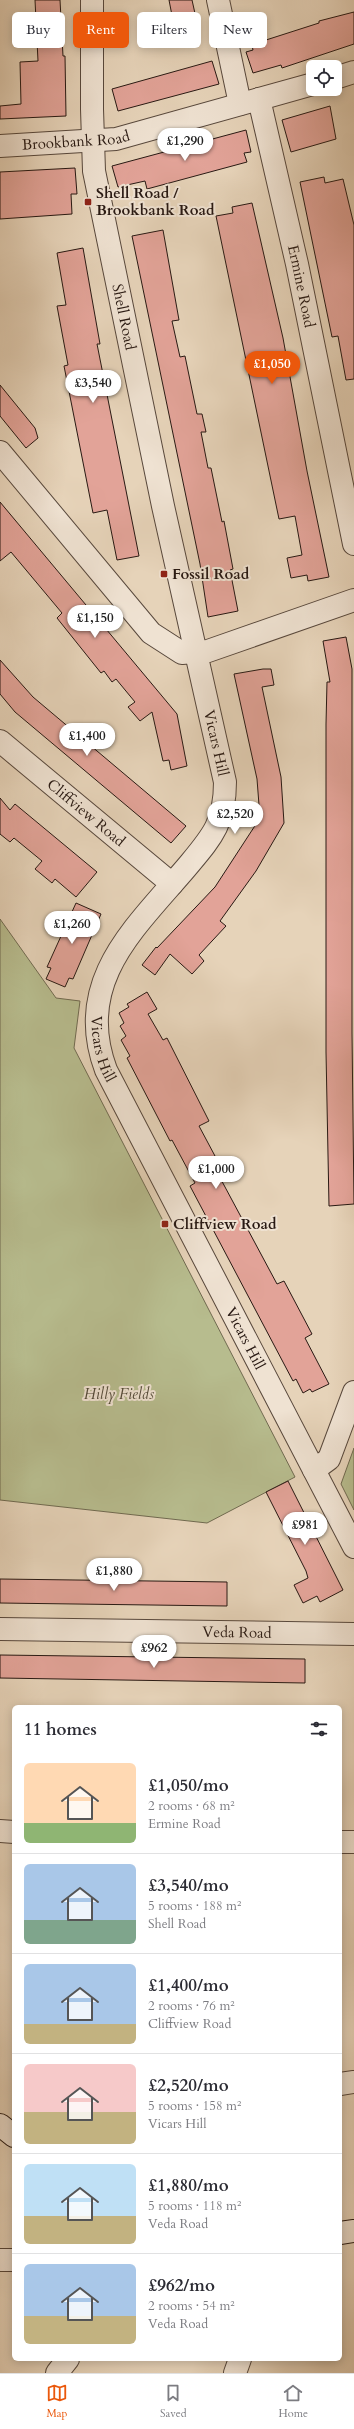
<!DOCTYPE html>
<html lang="en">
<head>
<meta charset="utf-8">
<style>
	body { margin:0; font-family:Cardo,serif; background:#f2f2f3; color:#2b2b33; height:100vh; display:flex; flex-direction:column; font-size:15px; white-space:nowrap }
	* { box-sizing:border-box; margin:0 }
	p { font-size:13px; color:#7c7c81 }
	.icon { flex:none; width:22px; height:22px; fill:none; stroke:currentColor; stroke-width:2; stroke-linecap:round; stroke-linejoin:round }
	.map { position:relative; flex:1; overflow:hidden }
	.drawer { position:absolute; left:12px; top:1705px; width:330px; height:656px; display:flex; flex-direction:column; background:#fff; border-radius:6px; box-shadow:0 2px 10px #0003 }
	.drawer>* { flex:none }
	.banner { position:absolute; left:12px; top:12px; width:330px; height:36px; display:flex; gap:8px }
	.controls { position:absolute; left:306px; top:60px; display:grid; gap:8px }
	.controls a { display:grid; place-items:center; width:36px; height:36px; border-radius:6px; background:#fff; box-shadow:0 2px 10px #0003; font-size:20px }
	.price { position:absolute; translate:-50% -34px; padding:0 9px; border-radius:14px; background:#fff; color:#222; font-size:13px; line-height:26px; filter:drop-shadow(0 1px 2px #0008) }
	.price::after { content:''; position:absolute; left:50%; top:24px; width:12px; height:9px; margin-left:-6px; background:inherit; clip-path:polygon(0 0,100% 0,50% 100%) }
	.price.selected { background:#ea580c; color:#fff }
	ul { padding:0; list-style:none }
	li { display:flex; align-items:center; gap:12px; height:100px; padding:0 12px }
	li+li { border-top:1px solid #e1e1e2 }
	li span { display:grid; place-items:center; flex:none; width:112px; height:80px; border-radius:6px; color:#555 }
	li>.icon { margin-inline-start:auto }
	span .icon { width:48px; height:48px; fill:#fffc; stroke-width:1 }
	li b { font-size:17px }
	h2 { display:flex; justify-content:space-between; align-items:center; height:48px; padding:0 12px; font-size:17px }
	.tag { padding:0 14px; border-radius:6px; background:#fff; box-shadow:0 2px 10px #0003; font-size:14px; line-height:36px }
	.tag.selected { background:#ea580c; color:#fff }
	.tabs { display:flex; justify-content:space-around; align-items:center; height:56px; border-top:1px solid #e1e1e2; background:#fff; font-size:11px; color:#7c7c81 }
	.tabs a { display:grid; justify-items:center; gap:2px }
	.tabs .selected { color:#ea580c }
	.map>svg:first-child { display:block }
	.green { fill:#b7bc8e; stroke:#706a50 }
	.building { fill:#e2a398; stroke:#281913 }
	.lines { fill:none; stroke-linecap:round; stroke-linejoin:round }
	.minor-casing { stroke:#58483c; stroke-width:24 }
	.tertiary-casing { stroke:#58483c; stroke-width:24 }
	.secondary-casing { stroke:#281913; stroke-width:24 }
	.minor { stroke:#efe2d2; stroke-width:22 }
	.tertiary { stroke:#efe2d2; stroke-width:22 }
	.secondary { stroke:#efe2d2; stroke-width:22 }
	.poi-dot { fill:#8f2418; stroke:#efe2d2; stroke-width:1.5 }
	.labels { text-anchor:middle; stroke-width:4; stroke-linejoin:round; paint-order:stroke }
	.street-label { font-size:15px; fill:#281913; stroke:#efe2d2 }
	.poi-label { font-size:15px; font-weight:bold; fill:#281913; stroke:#efe2d2; text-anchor:start }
	.park-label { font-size:15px; font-style:italic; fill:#534a38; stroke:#efe2d2 }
</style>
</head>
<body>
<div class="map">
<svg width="354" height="2373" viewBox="0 0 354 2373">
	<rect width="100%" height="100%" fill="#e6d3b9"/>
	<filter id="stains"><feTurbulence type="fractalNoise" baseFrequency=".005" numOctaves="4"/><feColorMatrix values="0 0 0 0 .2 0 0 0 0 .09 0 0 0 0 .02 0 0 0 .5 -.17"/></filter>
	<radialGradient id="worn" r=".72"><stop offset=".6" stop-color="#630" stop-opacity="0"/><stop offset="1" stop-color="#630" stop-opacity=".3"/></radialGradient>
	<path class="green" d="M0 919 56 998 80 1001 74 1048 295 1477 207 1523 0 1500Z
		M354 1448V1510L341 1484Z"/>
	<path class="building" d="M35 0H60L63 56H65L66 116 0 119V106L21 104 20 62 38 61Z
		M169 0H192L198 27 175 31Z
		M354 12V44L282 68 281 65 253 73 246 52 253 50 251 41 265 37 266 40 319 23V21Z
		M212 61 219 84 118 111 112 89Z
		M330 106 336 139 291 152 282 120Z
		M246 130 251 152 244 153 247 162 147 189 145 181 118 187 112 166Z
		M75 168 77 194H71L72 214 0 219V172Z
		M324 177 325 183 343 179 354 225V379L346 380 338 336 332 337 300 182Z
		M252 203 283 338 307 471 329 577 308 581 307 575 291 578 287 558 302 555 295 516 279 519 216 216 233 213 232 207Z
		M163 230 179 320 172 321 180 357 185 356 197 414H202L206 432H201L208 468H211L222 522 224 521 233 569 230 570 238 611 208 617 200 564 132 236Z
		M83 248 100 344H97L139 556 117 560 107 510 93 513 64 366 68 365 57 306 66 305 57 253Z
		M0 385 35 428 38 438 26 448 0 416Z
		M0 502 177 714 187 766 171 770 169 760 163 761 152 712 140 721 128 707 135 702 116 679 112 682 104 671 101 673 57 618 62 613 11 552 0 561Z
		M346 637 352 669V1033L354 1204 329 1206 326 1052V724L327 682H330L323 641Z
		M0 660 33 697 186 826 171 843 15 712 0 694Z
		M263 669H271L274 685 262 687 281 777 284 823 256 871 220 921 226 926 199 955 204 961 192 974 170 954 155 975 142 965 156 947 157 948 215 887 260 818 257 779 234 674Z
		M0 798 10 810 15 804 97 872 76 897 55 879 52 883 35 869 42 861 14 838 10 842 0 834Z
		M76 903 101 914 73 979 69 978 65 987 46 979 51 968 47 967Z
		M147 992 157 1009 148 1014 163 1040 167 1038 209 1121 199 1126 215 1156 210 1159 277 1284 284 1281 312 1334 305 1338 329 1384 312 1392 310 1389 303 1393 296 1379 293 1381 190 1186 195 1183 172 1140 170 1141 127 1058 130 1056 121 1040 126 1036 120 1026 124 1023 119 1013 129 1007 127 1004Z
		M288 1481 343 1590 320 1602 317 1596 303 1603 294 1585 308 1578 306 1571 266 1492Z
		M0 1579 227 1582V1606L0 1603Z
		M0 1655 305 1659V1683L0 1678Z"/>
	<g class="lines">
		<g class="minor-casing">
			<g id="minor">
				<path id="s1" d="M92 0V109L94 171 163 506 225 782C225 824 211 838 186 868 134 929 73 982 106 1070L354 1547"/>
				<path d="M218 0 240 104"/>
				<path d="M335 78 354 72"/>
				<path id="s2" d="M259 99 297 264 354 544"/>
				<path id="s3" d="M0 146 116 139 313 84"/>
				<path d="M0 452 151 633 182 653 208 651 354 600"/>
				<path id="s4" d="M0 741 172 884"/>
				<path d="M314 1470 329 1459 354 1392"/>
				<path id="s5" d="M0 1629 354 1634"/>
				<path d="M0 1831 14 1832"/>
				<path d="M340 1842H354"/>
				<path d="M340 2084 354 2082"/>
				<path d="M57 2373 68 2359"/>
				<path d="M235 2373 240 2359"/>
			</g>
		</g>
		<g class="tertiary-casing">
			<path id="tertiary" d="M0 2260H14"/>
		</g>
		<g class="secondary-casing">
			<path id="secondary" d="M0 2125 14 2136
				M340 2233 354 2231"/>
		</g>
		<use href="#minor" class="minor"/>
		<use href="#tertiary" class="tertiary"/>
		<use href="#secondary" class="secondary"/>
	</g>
	<g class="poi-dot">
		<rect x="84" y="198" width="8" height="8" rx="2"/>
		<rect x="160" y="570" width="8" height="8" rx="2"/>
		<rect x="161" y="1220" width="8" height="8" rx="2"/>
	</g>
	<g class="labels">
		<g class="street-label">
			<text dy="5" stroke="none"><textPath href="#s3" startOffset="76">Brookbank Road</textPath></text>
			<text dy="5" stroke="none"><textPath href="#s2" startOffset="192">Ermine Road</textPath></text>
			<text dy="5" stroke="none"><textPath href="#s1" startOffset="320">Shell Road</textPath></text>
			<text dy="5" stroke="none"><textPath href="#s1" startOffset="756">Vicars Hill</textPath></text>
			<text dy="5" stroke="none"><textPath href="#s4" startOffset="112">Cliffview Road</textPath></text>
			<text dy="5" stroke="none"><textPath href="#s1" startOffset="1103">Vicars Hill</textPath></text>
			<text dy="5" stroke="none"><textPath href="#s1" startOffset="1427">Vicars Hill</textPath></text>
			<text dy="5" stroke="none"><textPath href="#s5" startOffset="237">Veda Road</textPath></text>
		</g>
		<g class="poi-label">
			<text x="96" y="198">Shell Road /<tspan x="96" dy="17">Brookbank Road</tspan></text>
			<text x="172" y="579">Fossil Road</text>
			<text x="173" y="1229">Cliffview Road</text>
		</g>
		<g class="park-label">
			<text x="119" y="1399">Hilly Fields</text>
		</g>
	</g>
	<rect width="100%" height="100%" filter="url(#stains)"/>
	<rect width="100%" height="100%" fill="url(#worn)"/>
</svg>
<div class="controls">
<a><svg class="icon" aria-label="locate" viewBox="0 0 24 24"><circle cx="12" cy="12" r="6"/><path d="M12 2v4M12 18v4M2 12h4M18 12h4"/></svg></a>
</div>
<b class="price" style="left:185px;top:162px">£1,290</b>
<b class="price selected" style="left:272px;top:385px">£1,050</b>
<b class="price" style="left:93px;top:404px">£3,540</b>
<b class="price" style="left:95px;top:639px">£1,150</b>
<b class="price" style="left:87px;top:757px">£1,400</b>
<b class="price" style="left:235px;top:835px">£2,520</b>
<b class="price" style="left:72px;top:945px">£1,260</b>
<b class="price" style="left:216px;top:1190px">£1,000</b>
<b class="price" style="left:305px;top:1546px">£981</b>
<b class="price" style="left:114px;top:1592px">£1,880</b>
<b class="price" style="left:154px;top:1669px">£962</b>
<div class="banner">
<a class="tag">Buy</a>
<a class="tag selected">Rent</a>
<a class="tag">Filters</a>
<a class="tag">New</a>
</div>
<section class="drawer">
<h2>11 homes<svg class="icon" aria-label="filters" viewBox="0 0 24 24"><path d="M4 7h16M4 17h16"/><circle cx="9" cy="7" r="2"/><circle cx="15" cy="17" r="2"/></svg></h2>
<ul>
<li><span style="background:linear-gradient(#ffd9b3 75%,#8fb573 0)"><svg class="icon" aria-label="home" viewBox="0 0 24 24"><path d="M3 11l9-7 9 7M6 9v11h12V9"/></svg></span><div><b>£1,050/mo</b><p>2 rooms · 68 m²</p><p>Ermine Road</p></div></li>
<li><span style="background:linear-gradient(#a9c7e8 70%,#7fa58c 0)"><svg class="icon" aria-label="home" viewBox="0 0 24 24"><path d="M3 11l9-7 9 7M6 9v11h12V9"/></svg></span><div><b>£3,540/mo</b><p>5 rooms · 188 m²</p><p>Shell Road</p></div></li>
<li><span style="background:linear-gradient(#a9c7e8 75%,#c2b280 0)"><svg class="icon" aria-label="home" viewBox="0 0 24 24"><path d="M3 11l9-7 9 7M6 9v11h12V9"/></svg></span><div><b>£1,400/mo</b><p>2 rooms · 76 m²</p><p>Cliffview Road</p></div></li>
<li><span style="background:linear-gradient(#f6c9c9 60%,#c2b280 0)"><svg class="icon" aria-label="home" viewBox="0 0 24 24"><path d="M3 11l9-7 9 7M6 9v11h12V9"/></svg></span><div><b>£2,520/mo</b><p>5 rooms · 158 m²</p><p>Vicars Hill</p></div></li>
<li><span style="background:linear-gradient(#bfe0f5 65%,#c2b280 0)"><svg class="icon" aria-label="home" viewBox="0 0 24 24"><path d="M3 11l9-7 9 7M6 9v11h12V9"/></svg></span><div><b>£1,880/mo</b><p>5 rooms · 118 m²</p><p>Veda Road</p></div></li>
<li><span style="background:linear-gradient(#a9c7e8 65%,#c2b280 0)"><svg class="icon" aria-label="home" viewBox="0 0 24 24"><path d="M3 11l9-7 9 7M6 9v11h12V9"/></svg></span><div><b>£962/mo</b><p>2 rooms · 54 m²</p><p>Veda Road</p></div></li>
</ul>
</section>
</div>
<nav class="tabs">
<a class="selected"><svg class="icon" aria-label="map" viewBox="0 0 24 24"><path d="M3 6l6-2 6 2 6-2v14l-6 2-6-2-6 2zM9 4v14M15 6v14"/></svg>Map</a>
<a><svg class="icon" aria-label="saved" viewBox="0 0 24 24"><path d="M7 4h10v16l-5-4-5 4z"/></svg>Saved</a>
<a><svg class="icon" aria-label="home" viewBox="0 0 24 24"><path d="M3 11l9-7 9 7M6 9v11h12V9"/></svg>Home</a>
</nav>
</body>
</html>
